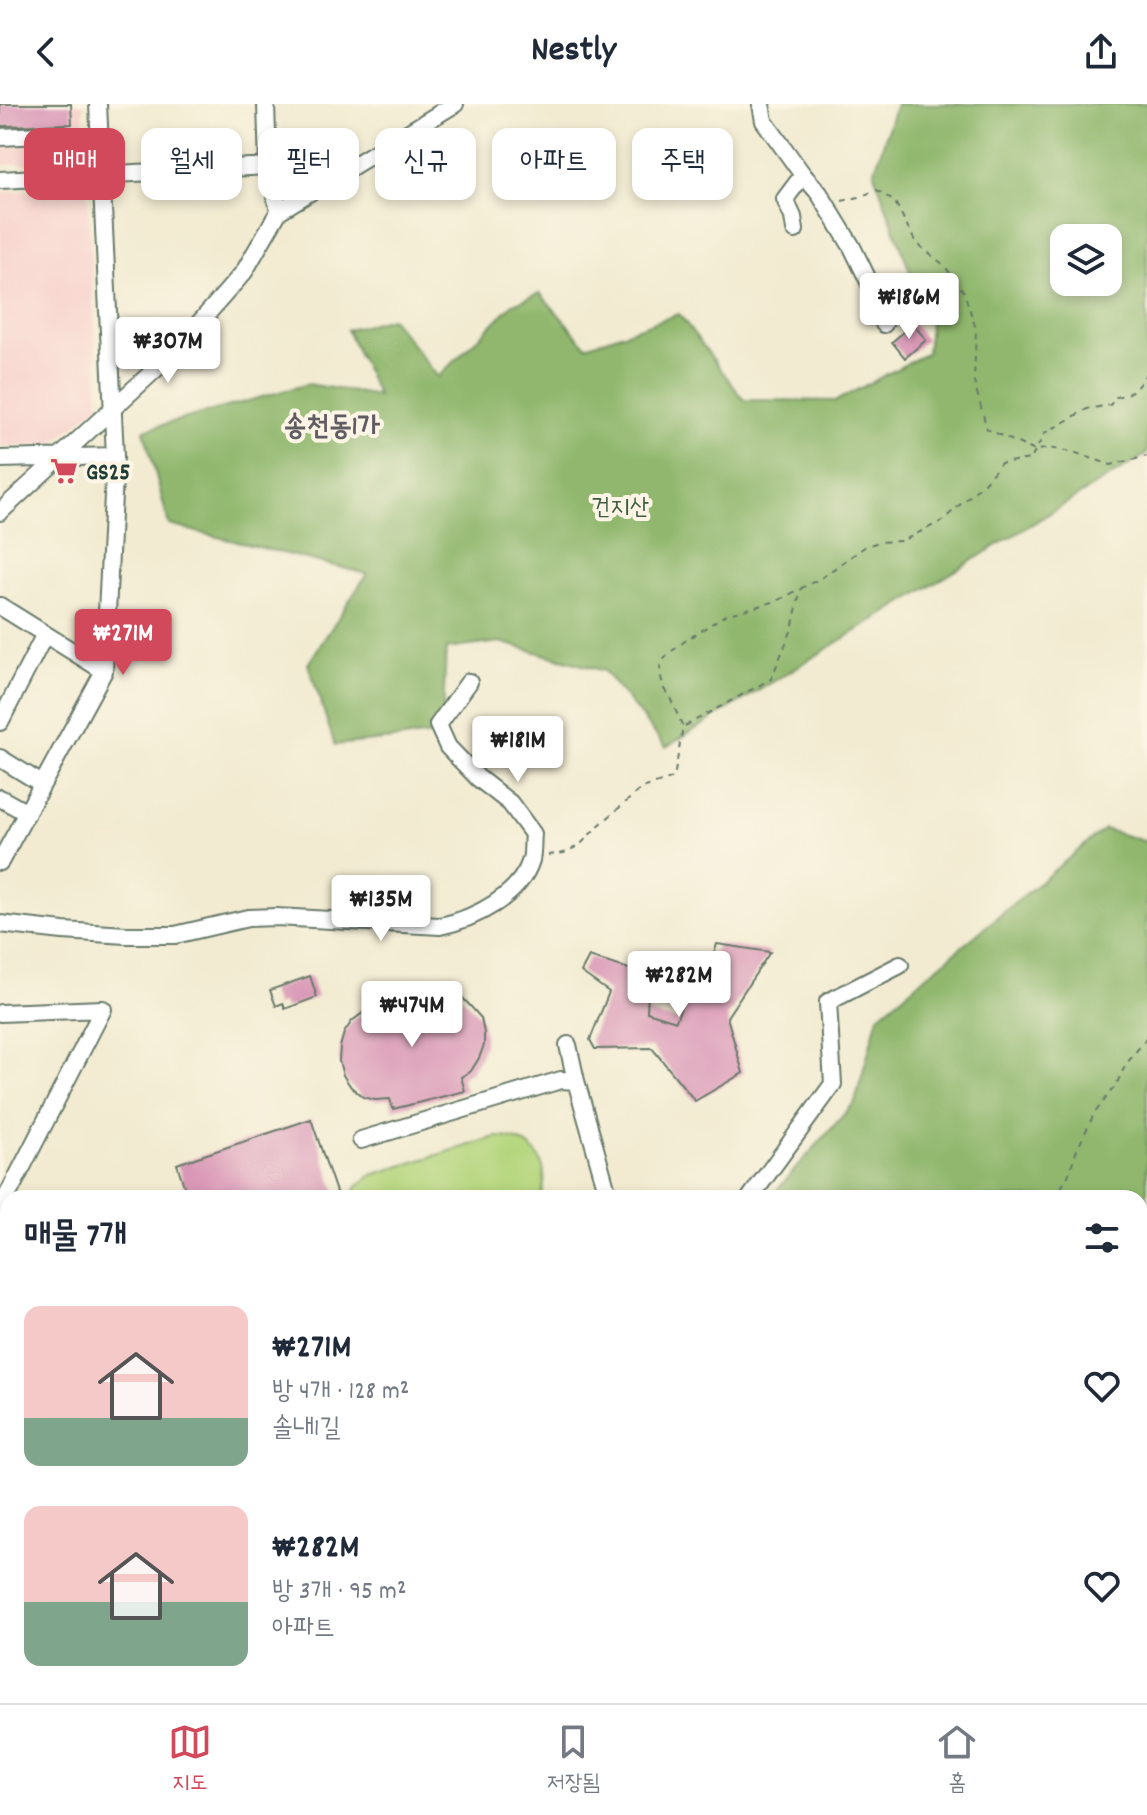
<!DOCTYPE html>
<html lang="ko">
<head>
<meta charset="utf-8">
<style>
	body { margin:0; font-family:Dekko,"Poor Story",sans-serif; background:#f2f2f3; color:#1f2937; height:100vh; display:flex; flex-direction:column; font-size:30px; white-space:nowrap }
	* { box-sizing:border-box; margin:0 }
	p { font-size:26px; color:#747a83 }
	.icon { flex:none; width:44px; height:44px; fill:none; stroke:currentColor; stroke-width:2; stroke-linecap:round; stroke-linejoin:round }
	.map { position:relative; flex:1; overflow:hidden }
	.sheet { position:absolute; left:0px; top:1086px; width:1148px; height:514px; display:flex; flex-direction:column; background:#fff; border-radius:24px 24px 0 0; box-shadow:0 4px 12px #0003 }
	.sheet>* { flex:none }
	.top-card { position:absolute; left:24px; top:24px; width:1100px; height:72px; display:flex; gap:16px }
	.buttons { position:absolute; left:1050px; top:120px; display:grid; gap:16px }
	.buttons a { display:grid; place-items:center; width:72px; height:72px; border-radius:16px; background:#fff; box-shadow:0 4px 12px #0003; font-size:40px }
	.price { position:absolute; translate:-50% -68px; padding:0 18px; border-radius:8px; background:#fff; color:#222; font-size:26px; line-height:52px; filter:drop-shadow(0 2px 4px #0008) }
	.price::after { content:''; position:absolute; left:50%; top:48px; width:24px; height:18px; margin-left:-12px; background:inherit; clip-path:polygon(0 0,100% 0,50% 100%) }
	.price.current { background:#d1495b; color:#fff }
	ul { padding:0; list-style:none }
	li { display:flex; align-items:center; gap:24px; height:200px; padding:0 24px }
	li span { display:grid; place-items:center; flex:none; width:224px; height:160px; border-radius:16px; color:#555 }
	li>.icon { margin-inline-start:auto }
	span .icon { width:96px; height:96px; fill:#fffc; stroke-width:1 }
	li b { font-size:34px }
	h2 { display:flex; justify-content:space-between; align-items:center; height:96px; padding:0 24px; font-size:34px }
	.chip { padding:0 28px; border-radius:16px; background:#fff; box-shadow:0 4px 12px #0003; font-size:28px; line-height:72px }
	.chip.current { background:#d1495b; color:#fff }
	header { display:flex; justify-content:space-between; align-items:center; height:104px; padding:0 24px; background:#fff; font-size:36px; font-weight:800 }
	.menu { display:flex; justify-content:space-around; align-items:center; height:112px; border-top:2px solid #e0e1e3; background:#fff; font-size:22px; color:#747a83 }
	.menu a { display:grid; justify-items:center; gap:4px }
	.menu .current { color:#d1495b }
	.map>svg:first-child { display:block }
	.built { fill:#f7d0cb }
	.green { fill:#b5d67e; stroke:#6a8a59; stroke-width:2 }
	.forest { fill:#90b76d; stroke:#587a50; stroke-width:2; fill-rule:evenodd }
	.building { fill:#d996b6 }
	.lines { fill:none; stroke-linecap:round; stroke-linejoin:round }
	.minor-casing { stroke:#697a6b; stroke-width:20 }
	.path { stroke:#697a6b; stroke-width:2; stroke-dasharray:6 6; stroke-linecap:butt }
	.minor { stroke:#fff; stroke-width:16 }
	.labels { text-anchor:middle; stroke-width:8; stroke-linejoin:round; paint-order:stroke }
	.poi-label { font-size:24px; font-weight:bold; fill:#1f3d34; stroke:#fcf5e5; text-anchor:start }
	.park-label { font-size:24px; fill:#3d5c43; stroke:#fcf5e5 }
	.quarter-label { font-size:28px; font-weight:bold; fill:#605c62; stroke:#fcf5e5 }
</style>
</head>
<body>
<header><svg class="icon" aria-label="back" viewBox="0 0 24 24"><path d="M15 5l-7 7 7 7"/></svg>Nestly<svg class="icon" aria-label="share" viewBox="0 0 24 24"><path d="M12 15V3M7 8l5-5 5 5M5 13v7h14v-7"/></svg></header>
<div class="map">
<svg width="1147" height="1599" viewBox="0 0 1147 1599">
	<rect width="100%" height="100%" fill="#fcf5e5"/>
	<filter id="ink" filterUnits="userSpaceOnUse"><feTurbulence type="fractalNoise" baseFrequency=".0125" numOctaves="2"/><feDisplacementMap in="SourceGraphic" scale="16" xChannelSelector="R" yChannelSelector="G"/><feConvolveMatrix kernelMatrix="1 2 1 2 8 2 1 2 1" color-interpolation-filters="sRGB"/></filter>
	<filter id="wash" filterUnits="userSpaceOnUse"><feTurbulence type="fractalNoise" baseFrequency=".006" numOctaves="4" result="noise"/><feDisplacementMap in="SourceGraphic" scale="32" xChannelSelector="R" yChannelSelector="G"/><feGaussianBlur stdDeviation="1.8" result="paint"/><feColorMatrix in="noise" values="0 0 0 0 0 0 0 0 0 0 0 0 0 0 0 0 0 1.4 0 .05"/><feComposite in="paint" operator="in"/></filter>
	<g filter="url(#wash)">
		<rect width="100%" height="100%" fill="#f2ebd1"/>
		<path class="built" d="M0 0H83L84 43 77 56 0 61Z
			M87 84 99 301 51 341 0 343V88Z
			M738 1592H850L882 1599H734Z"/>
		<path class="green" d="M496 1033C533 1033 552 1058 541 1094H351L358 1081 372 1071Z"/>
		<path class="forest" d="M896 0H1147V350L666 643 604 567 500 538 446 545 442 630 335 641 308 560 367 470 169 421 144 326 308 280 378 292 347 226 391 214 438 273 513 200 540 189 586 242 679 210 744 296 836 297 927 249 930 222 874 69ZM1064 134H1108V178H1064Z
			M1104 725 1147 738V1410L1140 1407V1094H770L855 998 878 912Z
			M1140 1460 1147 1462V1599L1115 1592H1140Z
			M91 1592H239L222 1599H83Z"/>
		<g id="blocks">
			<path class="building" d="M0 0H71L72 20 0 22Z
				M913 220 926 236 905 254 892 238Z
				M717 840 770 848 727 913 743 969 695 997 652 944 595 945 590 936 609 888 581 868 589 853 649 871 647 908 676 917 689 881 702 887Z
				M310 872 317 893 285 905 283 899 276 902 270 886Z
				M447 888 462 893 473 905 481 914 484 929V941L479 954 471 967 461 973 465 987 393 1005 390 995 375 996 363 993 351 983 343 971 339 957 340 943 344 929 352 917 368 905Z
				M311 1015 338 1094H188L177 1060Z"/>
		</g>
	</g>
	<g filter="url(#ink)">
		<use href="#blocks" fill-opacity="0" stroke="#697a6b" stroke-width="2"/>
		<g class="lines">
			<g class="minor-casing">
				<path id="minor" d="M266 0 268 62 279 107
					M761 0 764 17 803 71 819 89 852 143 875 190 884 220
					M0 33 61 30
					M0 76 268 62
					M795 126 793 113 785 95 803 71
					M0 355 115 352
					M0 408 172 250 244 168 279 107 455 0
					M0 502 104 567
					M0 618 45 530
					M0 654 42 680
					M0 694 27 709
					M0 758 104 567 115 352 98 0
					M0 820 63 827 126 831H175L248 814 276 813 440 822C474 815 520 792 531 756 533 748 532 738 533 730L510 699 478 674 448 643 438 621 469 578
					M0 909 103 905 0 1106
					M576 977 609 1094
					M361 1036 561 976 576 977 568 941
					M750 1094 833 980 828 898 900 861
					M902 1592 931 1599
					M961 1592 989 1599
					M291 1599 308 1592
					M333 1599 351 1592
					M705 1599 711 1592"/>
			</g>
			<path class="path" d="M842 97 859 93 877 86 895 98 916 139 944 161 964 188 976 225 974 278 987 325 1035 347 1048 344 1073 348 1111 361 1147 352
				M685 622 771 575 792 525 801 485
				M548 751 564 749 580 741 596 724 642 684 671 675 675 668 683 623 671 596 664 585 661 573 660 561 668 550 685 537 725 511 777 497 821 474 866 442 879 438 902 437 942 417 984 379 1001 359 1031 355 1045 329 1087 305 1110 301 1116 293C1134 289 1138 283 1147 268
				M1055 1094 1068 1072 1076 1048 1094 1010 1116 981 1125 962 1147 933
				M1140 1547 1147 1549"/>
			<use href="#minor" class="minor"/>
		</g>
	</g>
	<defs>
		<g id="supermarket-bare" transform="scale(2.16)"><path d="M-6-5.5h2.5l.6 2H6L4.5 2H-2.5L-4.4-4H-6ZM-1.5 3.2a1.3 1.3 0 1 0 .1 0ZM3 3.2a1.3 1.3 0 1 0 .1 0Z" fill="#d1495b" stroke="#fcf5e5" stroke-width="2.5" paint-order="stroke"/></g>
	</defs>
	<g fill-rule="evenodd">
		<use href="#supermarket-bare" x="64" y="367"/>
	</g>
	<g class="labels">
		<g class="poi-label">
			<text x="86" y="375">GS25</text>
		</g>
		<g class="park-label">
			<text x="620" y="410">건지산</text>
		</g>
		<g class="quarter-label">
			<text x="332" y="330">송천동1가</text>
		</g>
	</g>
</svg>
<div class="buttons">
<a><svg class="icon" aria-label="layers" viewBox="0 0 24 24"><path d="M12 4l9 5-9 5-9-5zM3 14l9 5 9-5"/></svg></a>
</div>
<b class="price" style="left:909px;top:237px">₩186M</b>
<b class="price" style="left:168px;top:281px">₩307M</b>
<b class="price current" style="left:123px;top:573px">₩271M</b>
<b class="price" style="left:518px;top:680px">₩181M</b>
<b class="price" style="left:381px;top:839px">₩135M</b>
<b class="price" style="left:679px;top:915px">₩282M</b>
<b class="price" style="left:412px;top:945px">₩474M</b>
<div class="top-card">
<a class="chip current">매매</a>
<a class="chip">월세</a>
<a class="chip">필터</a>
<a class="chip">신규</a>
<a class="chip">아파트</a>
<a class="chip">주택</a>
</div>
<section class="sheet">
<h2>매물 7개<svg class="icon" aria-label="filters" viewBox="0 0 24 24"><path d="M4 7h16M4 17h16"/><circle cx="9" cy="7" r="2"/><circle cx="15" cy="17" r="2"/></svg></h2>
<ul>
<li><span style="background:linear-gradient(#f6c9c9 70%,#7fa58c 0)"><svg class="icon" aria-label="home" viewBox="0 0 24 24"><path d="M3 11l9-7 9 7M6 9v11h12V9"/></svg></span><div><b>₩271M</b><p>방 4개 · 128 m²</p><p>솔내1길</p></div><svg class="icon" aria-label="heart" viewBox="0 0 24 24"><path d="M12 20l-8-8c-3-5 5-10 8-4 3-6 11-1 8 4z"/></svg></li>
<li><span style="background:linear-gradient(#f6c9c9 60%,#7fa58c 0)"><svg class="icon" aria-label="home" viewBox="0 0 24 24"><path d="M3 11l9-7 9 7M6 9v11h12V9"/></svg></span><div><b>₩282M</b><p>방 3개 · 95 m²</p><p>아파트</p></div><svg class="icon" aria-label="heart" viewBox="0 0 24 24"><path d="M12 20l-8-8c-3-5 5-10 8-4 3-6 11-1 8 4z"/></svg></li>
</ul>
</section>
</div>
<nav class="menu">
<a class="current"><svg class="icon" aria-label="map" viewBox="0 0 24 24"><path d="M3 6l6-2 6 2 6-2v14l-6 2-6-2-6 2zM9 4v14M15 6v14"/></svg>지도</a>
<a><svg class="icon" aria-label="saved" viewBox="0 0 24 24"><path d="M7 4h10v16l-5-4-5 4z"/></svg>저장됨</a>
<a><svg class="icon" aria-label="home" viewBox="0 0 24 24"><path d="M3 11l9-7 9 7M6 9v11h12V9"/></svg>홈</a>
</nav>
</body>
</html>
